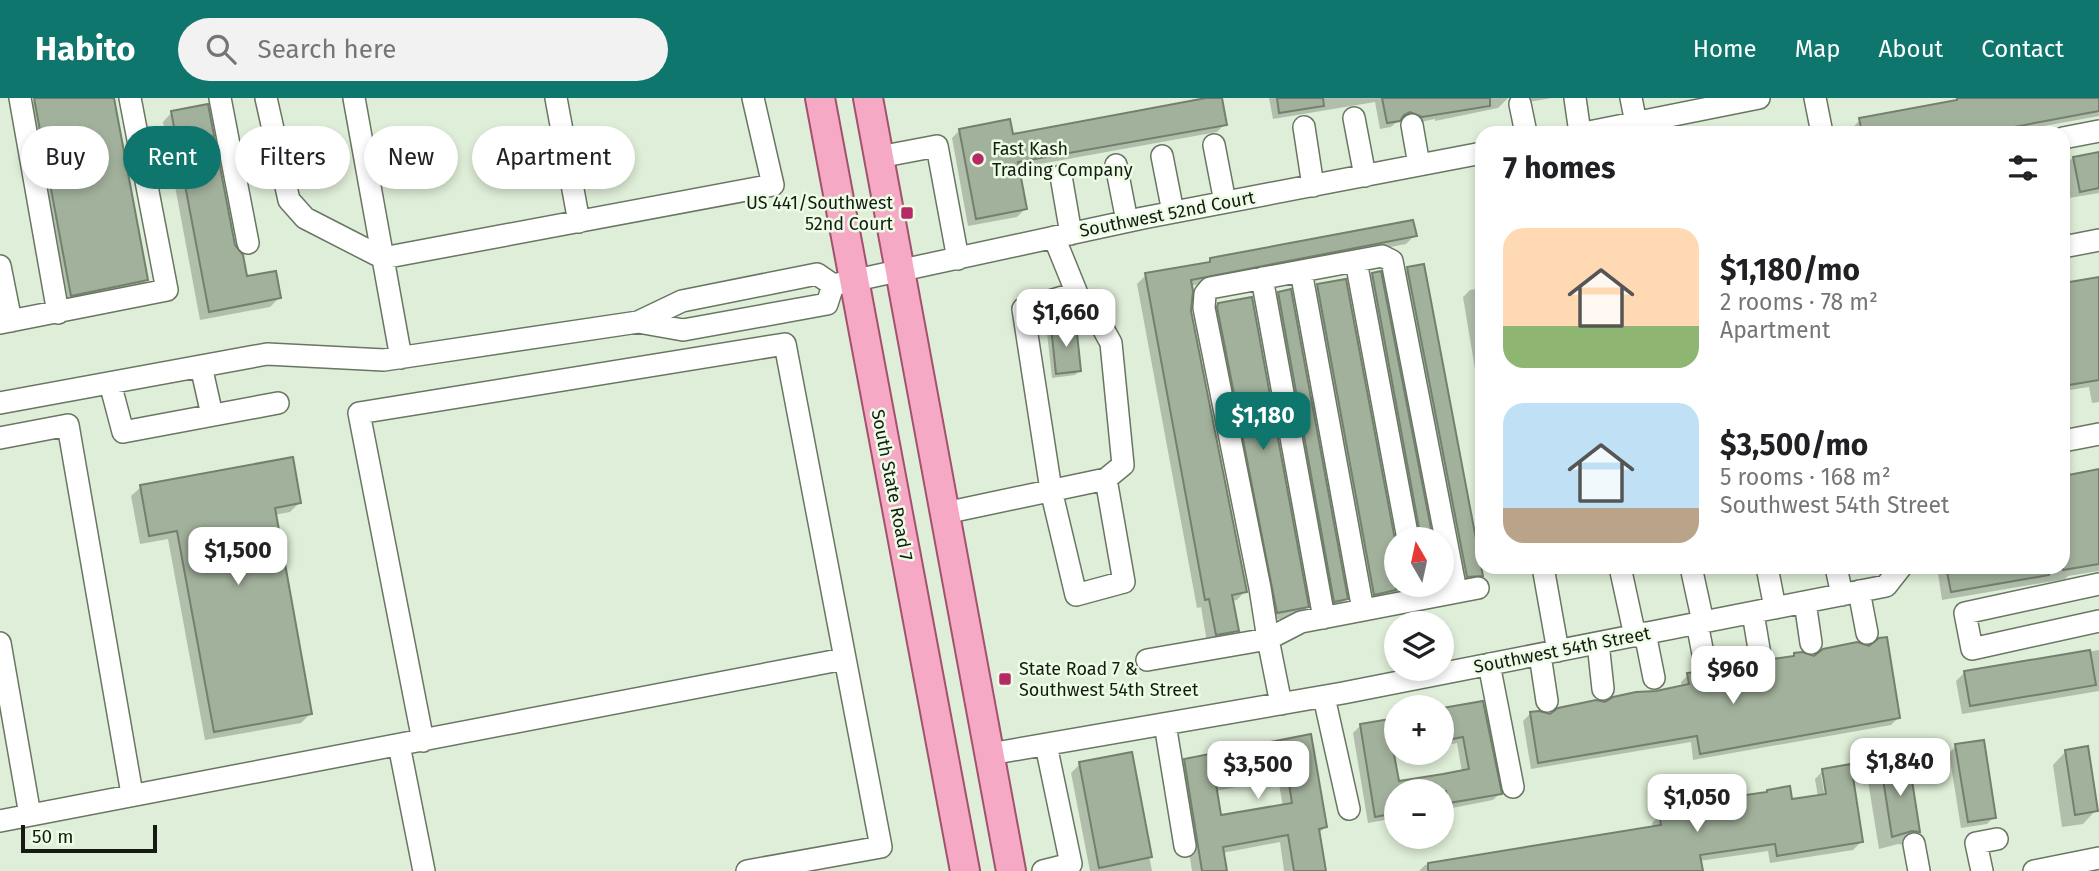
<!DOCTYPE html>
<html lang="en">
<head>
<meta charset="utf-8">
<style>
	body { margin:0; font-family:"Fira Sans",sans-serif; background:#f2f2f2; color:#202124; height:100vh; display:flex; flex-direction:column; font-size:26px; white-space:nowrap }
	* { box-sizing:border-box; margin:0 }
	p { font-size:23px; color:#757577 }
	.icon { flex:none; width:38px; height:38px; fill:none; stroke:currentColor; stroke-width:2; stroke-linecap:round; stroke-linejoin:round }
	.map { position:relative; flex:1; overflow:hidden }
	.sheet { position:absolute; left:1475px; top:28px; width:595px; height:448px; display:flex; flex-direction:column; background:#fff; border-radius:21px; box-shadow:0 4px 10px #0003 }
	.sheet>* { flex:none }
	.guide { position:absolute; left:21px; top:28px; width:665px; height:63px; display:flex; gap:14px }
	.needle { width:46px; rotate:351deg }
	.tools { position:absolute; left:1384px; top:429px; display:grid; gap:14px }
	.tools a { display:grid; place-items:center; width:70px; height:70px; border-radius:50%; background:#fff; box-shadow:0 4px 10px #0003; font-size:35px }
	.scale { position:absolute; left:21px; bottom:18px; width:136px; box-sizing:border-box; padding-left:7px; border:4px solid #151a13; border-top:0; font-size:19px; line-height:24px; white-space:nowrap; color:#151a13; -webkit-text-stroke:5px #ecfce5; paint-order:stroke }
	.price { position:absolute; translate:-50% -60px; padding:0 16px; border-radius:14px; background:#fff; color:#222; font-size:23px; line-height:46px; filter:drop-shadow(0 2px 4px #0008) }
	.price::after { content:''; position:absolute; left:50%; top:42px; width:21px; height:16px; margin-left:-10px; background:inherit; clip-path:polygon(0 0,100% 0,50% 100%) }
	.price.on { background:#0f766e; color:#fff }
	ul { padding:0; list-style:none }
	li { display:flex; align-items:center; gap:21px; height:175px; padding:0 28px }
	li span { display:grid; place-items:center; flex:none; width:196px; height:140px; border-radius:21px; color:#555 }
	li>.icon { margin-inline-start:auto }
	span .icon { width:84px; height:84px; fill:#fffc; stroke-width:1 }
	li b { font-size:30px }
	h2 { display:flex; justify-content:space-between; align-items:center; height:84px; padding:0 28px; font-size:30px }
	.chip { padding:0 24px; border-radius:32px; background:#fff; box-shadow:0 4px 10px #0003; font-size:24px; line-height:63px }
	.chip.on { background:#0f766e; color:#fff }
	header { display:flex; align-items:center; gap:42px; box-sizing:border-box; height:98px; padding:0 35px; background:#0f766e; color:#fff }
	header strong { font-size:33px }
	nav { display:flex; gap:38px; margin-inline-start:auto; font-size:24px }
	.search { width:490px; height:63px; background:#f2f2f2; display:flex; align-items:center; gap:18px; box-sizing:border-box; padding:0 24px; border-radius:38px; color:#757577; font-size:26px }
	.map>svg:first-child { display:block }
	.shadow { fill:#0003; fill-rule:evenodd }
	.building { fill:#a2b19c; stroke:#73806d; stroke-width:2; fill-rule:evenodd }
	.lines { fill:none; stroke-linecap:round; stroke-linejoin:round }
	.minor-casing { stroke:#687662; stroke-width:24 }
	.major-casing { stroke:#a2526c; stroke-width:32 }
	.minor { stroke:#fff; stroke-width:21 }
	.major { stroke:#f5a9c4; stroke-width:28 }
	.poi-dot { fill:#b52a65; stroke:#ecfce5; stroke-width:2.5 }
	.labels { text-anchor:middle; stroke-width:5; stroke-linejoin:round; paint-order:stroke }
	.poi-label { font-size:18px; fill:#151a13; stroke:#ecfce5; text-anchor:start }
	.street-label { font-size:18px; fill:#151a13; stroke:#ecfce5 }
</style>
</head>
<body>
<header>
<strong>Habito</strong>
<div class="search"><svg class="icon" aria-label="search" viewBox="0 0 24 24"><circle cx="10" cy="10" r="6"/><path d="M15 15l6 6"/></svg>Search here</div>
<nav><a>Home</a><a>Map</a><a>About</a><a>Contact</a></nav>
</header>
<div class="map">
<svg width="2099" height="773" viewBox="0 0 2099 773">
	<rect width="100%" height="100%" fill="#dfeed8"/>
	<path class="shadow" d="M43 0H112L147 182 137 191 62 206 25 11 35 2Z
		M1217 0H1220L1225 26 1217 34 1018 70 1025 111 1017 119 968 128 952 40 960 32 1012 38Z
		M1269 0H1508L1498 10 1435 23V21L1415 25 1408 21H1400L1391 29 1380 31 1375 4 1273 21Z
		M1516 0H1552L1523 5Z
		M1972 0H2099V18L2006 35H1854L1853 29 1860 22Z
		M172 14 233 148 245 180 279 200 270 209 200 222 163 24Z
		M2099 56V95L2063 101V63Z
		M1415 137 1406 146 1190 188 1189 213 1245 493 1237 502 1232 503 1237 532 1229 541 1207 544 1201 509 1197 510 1137 186 1146 177 1207 166 1211 162Z
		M1407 171 1481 477 1472 487H1458L1398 180Z
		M1372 176 1431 441H1411L1363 186Z
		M2099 180V304L2092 305 2089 289 2063 293V187Z
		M1318 188 1393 444 1396 448V486H1436L1430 493 1365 505 1308 197Z
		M1482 190V276L1476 277 1463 199 1470 192Z
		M1279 195 1346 501 1336 510 1325 513 1269 205Z
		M1218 207 1307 509 1297 518 1268 523 1209 216Z
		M1052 231 1079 273 1075 277 1052 280 1047 235Z
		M2099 373V473L2068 478 2065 481 1942 502 1937 469H2063Z
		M141 389 299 405 290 414 274 417 310 616 301 625 205 642 168 441 140 446 131 398Z
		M2099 552V593L1962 616 1956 583 1965 574Z
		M1814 560 1898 620 1891 627 1693 662 1691 644 1531 671 1523 623 1530 616 1550 618 1682 589 1681 584 1688 577 1707 581 1763 572Z
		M1482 605 1500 695 1493 702 1442 712V693H1396V720L1368 725 1353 635 1360 628 1396 621V654H1400L1392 656 1397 685 1462 674 1457 645 1442 648V613Z
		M1309 638 1325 729 1318 736 1324 773H1284L1280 744 1222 755 1225 773H1192L1176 671 1185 662ZM1278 681 1283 708 1220 719 1215 693Z
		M1956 648 1994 719 1987 726 1961 730 1949 655Z
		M2066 653 2096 712 2083 726 2062 729 2053 667Z
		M1130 657 1152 773H1090L1071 675 1080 666Z
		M1908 665 1918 734 1905 747 1898 746 1879 751 1868 683 1882 669Z
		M1823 673 1861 744 1853 752 1770 765 1768 753 1699 763 1701 773H1419L1425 767 1653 730 1652 725 1660 717 1705 710 1711 704 1791 703 1818 699 1815 681ZM1821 677H1825L1829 704 1826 705Z"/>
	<path class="building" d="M34 0H114L148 182 71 198Z
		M1206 0H1222L1227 27 1018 64 1027 111 976 121 959 31 1010 21 1013 36Z
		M1277 0H1323L1324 8 1279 15Z
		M1382 0H1490V8L1422 19 1410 14 1404 17 1400 23 1387 25Z
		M1957 0H2099V13L1982 35H1862L1859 20 1957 2Z
		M208 6 235 147 243 157 247 178 276 173 281 200 209 214 171 13Z
		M2099 54V90L2080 94 2073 59Z
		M1413 122 1417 138 1191 182 1193 193 1191 213 1247 494 1232 497 1239 533 1216 537 1209 501 1205 502 1145 175 1210 164V160Z
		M1424 166 1483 478 1467 479 1407 169Z
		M1381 173 1433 441H1421L1372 175Z
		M2099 179V282L2063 288V258H2067L2063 236V185Z
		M1346 181 1396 447V492L1374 497 1317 186Z
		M1291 191 1348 501 1334 504 1278 194Z
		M1252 199 1309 509 1277 515 1217 209 1218 205Z
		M1076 226 1081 273 1056 276 1051 229Z
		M293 359 301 405 275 410 312 616 214 634 177 433 149 438 140 387Z
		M2099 371V466L2063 472V378Z
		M1946 469H2049V477L1951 494Z
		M1887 539 1900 620 1700 656 1697 638 1538 665 1530 614 1539 613 1550 616 1558 610 1596 602 1605 604 1613 599 1636 594 1656 593 1689 586 1687 575 1695 574 1707 579 1713 576 1717 571 1749 565 1756 569 1763 570 1772 561 1794 558V555L1802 554 1814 558 1823 551 1857 544 1869 548 1879 540Z
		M2090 552 2096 587 1970 608 1964 573Z
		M1483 603 1502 696 1449 705 1446 693H1396V715L1375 719 1360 626 1396 620V650L1393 651 1399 683 1443 676 1469 671 1463 639 1442 643V610Z
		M1311 636 1327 729 1319 731 1326 773H1294L1288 737 1223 749 1227 773H1202L1184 661ZM1287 673 1292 705 1221 717 1216 686Z
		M1984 642 1996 720 1968 724 1955 646Z
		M2088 648 2098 713 2075 717 2065 652Z
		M1132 654 1152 759 1099 770 1079 664Z
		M1909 663 1920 734 1912 733 1892 739 1881 668Z
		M1851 666 1863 744 1777 758 1775 746 1700 757 1703 773H1428V765L1661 727 1659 715 1710 707V702L1767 694V692L1790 688 1792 701 1826 696 1822 671Z"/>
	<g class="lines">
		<g class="minor-casing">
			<path id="minor" d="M20 0 58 215
				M220 0 248 145
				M266 0 289 102 305 120 383 160 773 87 753 0
				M354 0 401 260
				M556 0 579 124
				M1575 0 1580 35
				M1631 0 1636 25
				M1815 0 1822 35
				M1520 6 1526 35
				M1354 20 1365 78
				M1412 27 1419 67
				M1304 29 1313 88
				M1584 35 1759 0
				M2063 40 2099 33
				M1214 47 1225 104
				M1162 58 1173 114
				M879 59 937 48 958 161
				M1116 67 1127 123
				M1061 78 1071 136
				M2063 149 2099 142
				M1356 163 1408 441
				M0 168 11 223
				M1301 173 1363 512
				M1262 180 1324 520
				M1076 195 1023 211 1051 392 1076 497 1124 484 1106 381
				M638 224 683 232 827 206 833 187
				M0 225 167 192 130 0
				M201 268 212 317
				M110 285 123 334 278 305
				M0 305 267 256 384 262 638 224 682 203 817 176 833 187 1143 120 1482 55
				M0 340 68 327 132 696
				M2063 343 2099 336
				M945 415 1106 381 1123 367 1111 245 1100 225 1080 203 1054 139
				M1543 469 1558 553
				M1620 469 1635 538
				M1691 469 1703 524
				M1767 469 1775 510
				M1836 469 1842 497
				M2099 486 1965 515 1972 551 2099 523
				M1456 493 1392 163 1382 158 1210 190 1205 196 1204 210 1260 490 1268 541 1301 524 1478 490
				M1859 493 1867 535
				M1805 504 1811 545
				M1753 515 1760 557
				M1697 525 1705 566
				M1645 535 1654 580
				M0 545 30 717
				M1598 545 1603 591
				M1540 557 1547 603
				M1147 562 1268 541 1281 606
				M1489 566 1513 689
				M1324 599 1349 711
				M1165 626 1185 748
				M423 643 359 315 785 246 881 749 747 773
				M399 647 424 773
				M990 656 1343 595 1886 488 1901 469
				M0 723 844 561
				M1914 746 1919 773
				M1043 773 1071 766 1046 647
				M1982 773 1976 745 1997 741
				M2034 773 2099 760"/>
		</g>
		<g class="major-casing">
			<path id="major" d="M820 0 965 773
				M868 0 1011 773"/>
		</g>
		<use href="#minor" class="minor"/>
		<use href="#major" class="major"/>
	</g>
	<g class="poi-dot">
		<circle cx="978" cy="61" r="7"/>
		<rect x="900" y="108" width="14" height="14" rx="3.5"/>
		<rect x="998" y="574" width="14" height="14" rx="3.5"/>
	</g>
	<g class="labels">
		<g class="poi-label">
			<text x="992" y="57">Fast Kash<tspan x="992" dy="21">Trading Company</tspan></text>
			<text x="893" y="111" text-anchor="end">US 441/Southwest<tspan x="893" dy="21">52nd Court</tspan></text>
			<text x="1019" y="577">State Road 7 &amp;<tspan x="1019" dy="21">Southwest 54th Street</tspan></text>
		</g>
		<g class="street-label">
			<text transform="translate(1167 116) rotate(-11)" y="6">Southwest 52nd Court</text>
			<text transform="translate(892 387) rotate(79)" y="6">South State Road 7</text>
			<text transform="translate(1562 552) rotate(-11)" y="6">Southwest 54th Street</text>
		</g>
	</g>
</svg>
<div class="tools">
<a><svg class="needle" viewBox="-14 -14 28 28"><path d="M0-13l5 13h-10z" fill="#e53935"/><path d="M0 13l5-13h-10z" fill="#757577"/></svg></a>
<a><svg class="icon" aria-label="layers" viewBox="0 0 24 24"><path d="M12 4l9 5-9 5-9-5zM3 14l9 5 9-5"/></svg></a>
<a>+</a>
<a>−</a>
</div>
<div class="scale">50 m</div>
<b class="price" style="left:1066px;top:251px">$1,660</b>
<b class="price on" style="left:1263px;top:354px">$1,180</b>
<b class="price" style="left:238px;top:489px">$1,500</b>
<b class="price" style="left:1733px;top:608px">$960</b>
<b class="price" style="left:1900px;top:700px">$1,840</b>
<b class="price" style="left:1258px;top:703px">$3,500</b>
<b class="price" style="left:1697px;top:736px">$1,050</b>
<div class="guide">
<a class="chip">Buy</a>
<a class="chip on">Rent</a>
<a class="chip">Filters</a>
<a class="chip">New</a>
<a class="chip">Apartment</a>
</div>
<section class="sheet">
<h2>7 homes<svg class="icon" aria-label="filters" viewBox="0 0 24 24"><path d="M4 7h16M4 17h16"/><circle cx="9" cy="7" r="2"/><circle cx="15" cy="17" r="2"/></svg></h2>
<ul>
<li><span style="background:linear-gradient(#ffd9b3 70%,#8fb573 0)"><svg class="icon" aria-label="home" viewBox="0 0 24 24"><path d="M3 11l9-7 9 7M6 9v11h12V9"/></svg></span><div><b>$1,180/mo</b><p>2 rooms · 78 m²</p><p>Apartment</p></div></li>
<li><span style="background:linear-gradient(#bfe0f5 75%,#b9a48a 0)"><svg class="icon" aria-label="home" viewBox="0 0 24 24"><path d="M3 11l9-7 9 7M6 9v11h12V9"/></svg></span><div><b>$3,500/mo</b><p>5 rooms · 168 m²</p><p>Southwest 54th Street</p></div></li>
</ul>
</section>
</div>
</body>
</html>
